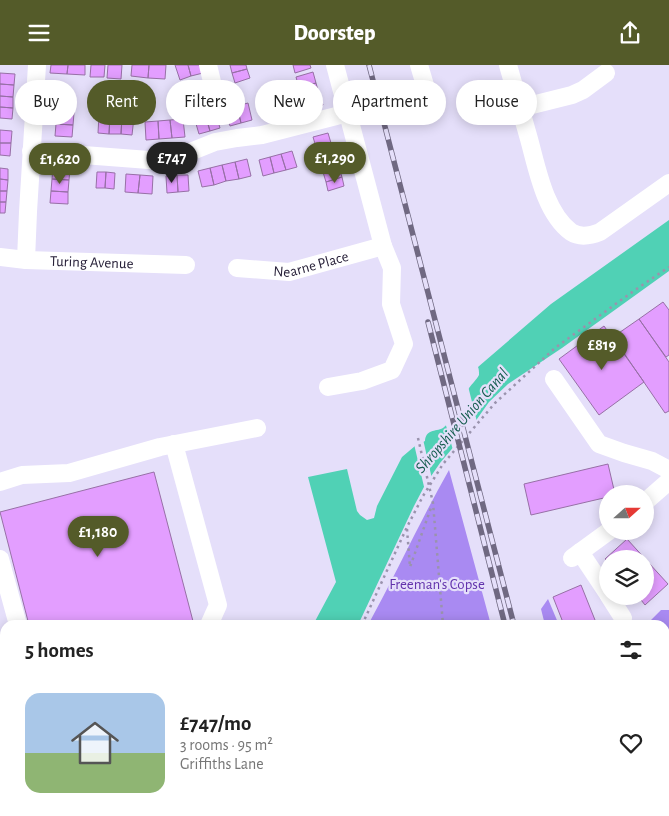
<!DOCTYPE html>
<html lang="en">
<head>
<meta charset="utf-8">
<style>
	body { margin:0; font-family:"Alegreya Sans",sans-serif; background:#f6f6f6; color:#222; height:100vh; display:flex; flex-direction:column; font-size:19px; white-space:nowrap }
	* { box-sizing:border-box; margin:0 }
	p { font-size:16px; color:#767676 }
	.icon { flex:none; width:28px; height:28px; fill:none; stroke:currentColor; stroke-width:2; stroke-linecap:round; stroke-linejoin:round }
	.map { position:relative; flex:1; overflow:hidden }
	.details { position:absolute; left:0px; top:555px; width:670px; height:196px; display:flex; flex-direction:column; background:#fff; border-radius:15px 15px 0 0; box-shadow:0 2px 12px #0003 }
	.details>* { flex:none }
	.banner { position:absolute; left:15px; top:15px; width:640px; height:45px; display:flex; gap:10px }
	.needle { width:32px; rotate:69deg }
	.buttons { position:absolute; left:599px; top:420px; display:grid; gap:10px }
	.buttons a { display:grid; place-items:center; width:55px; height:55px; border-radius:50%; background:#fff; box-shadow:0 2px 12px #0003; font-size:25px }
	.price { position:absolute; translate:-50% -42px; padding:0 11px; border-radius:18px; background:#545b29; color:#fff; font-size:16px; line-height:32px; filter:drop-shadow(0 1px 2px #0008) }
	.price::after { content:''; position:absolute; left:50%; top:30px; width:15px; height:11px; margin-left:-8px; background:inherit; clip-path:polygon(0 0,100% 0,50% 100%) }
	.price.on { background:#222; color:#fff }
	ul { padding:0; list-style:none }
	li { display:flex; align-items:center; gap:15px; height:125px; padding:0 25px }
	li span { display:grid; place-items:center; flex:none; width:140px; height:100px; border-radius:15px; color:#555 }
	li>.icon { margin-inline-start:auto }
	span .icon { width:60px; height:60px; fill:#fffc; stroke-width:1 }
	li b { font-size:21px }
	h2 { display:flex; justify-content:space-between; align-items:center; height:60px; padding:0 25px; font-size:21px }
	.pill { padding:0 18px; border-radius:22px; background:#fff; box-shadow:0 2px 12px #0003; font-size:18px; line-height:45px }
	.pill.on { background:#545b29; color:#fff }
	header { display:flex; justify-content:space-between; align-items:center; height:65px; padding:0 25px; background:#545b29; color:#fff; font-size:22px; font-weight:800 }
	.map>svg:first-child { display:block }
	.forest { fill:#a98af2 }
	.water { fill:#50d1b5 }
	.pier { fill:#e5dffa }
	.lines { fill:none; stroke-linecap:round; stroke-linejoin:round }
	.canal { stroke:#50d1b5; stroke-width:14 }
	.building { fill:#e39eff; stroke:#9770a6 }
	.path { stroke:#9a93ad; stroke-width:2.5; stroke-dasharray:2.5 4; stroke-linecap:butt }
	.minor { stroke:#fff; stroke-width:18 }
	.highway { stroke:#8ed3fc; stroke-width:26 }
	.rail-casing { stroke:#706982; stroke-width:5.5 }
	.rail { stroke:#e5dffa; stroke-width:4; stroke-dasharray:11; stroke-linecap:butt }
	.labels { text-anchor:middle; stroke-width:4.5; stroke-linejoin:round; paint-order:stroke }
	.street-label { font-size:15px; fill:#272038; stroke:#e5dffa }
	.park-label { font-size:15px; fill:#6233ac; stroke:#e5dffa }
	.water-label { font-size:16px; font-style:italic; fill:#155c4e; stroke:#e5dffa }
</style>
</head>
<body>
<header><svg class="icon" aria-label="menu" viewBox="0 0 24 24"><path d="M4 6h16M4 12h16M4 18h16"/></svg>Doorstep<svg class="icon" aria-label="share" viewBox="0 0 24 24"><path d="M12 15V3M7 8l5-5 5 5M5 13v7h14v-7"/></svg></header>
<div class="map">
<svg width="669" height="751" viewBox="0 0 669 751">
	<rect width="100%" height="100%" fill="#e5dffa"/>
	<path class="forest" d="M449 405 491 560H368C396 509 420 456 449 405Z
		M548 534 559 560H545L541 544Z
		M661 545H669V604L665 609V560H646Z
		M669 693V751H610L615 746H665V697Z
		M262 746H521L516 751H260Z"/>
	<path class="water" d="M669 155V206L562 283 508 319 489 337 477 354 440 398 425 420 414 441 358 560H313L336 517 308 412 347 404 357 446 360 450 367 455 374 453 377 441 402 392 415 381 425 376C426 364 435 367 443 363 451 358 463 332 469 323 472 319 477 314 479 310 479 307 479 304 478 302L551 239Z"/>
	<path class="pier" d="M468 321 477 357 453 385 445 357Z
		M423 374 432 414 425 426 414 379 423 375Z"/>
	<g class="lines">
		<path class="canal" d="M229 751 232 746"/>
	</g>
	<path class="building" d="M51 0H68L67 9 50 8Z
		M68 0H85V10L67 9Z
		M91 0H105L104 12H90Z
		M108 0H122L121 14 107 13Z
		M132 0H149L148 13 131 11Z
		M149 0H166L165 14 148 13Z
		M175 0H188L191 11 180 15Z
		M188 0H201L203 8 191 11Z
		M230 0H246L247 4 232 8Z
		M293 0H310L311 3 295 8Z
		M247 4 250 13 235 18 232 8Z
		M313 7 316 18 299 23 296 12Z
		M0 8 15 9 14 20 0 19Z
		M316 18 319 29 303 34 299 23Z
		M0 19 14 20 13 32 0 31Z
		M319 29 323 40 306 45 303 34Z
		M0 31 13 32V43L0 42Z
		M277 32 281 47 272 50 267 34Z
		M267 34 272 50 262 53 258 37Z
		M58 35 75 36 74 48 57 47Z
		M248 38 252 55 241 58 237 41Z
		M237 41 241 58 230 61 226 44Z
		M0 42 13 43 12 54 0 53Z
		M215 46 220 63 210 66 205 49Z
		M57 47 74 48 73 60 56 59Z
		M205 49 210 66 199 69 194 52Z
		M99 50 110 51 109 69 98 68Z
		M110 51 122 52 121 69H109Z
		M122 52H134L132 70 121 69Z
		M183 54 185 72 172 73 170 55Z
		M170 55 172 73 159 74 158 56Z
		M158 56 159 74 146 75 145 57Z
		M56 59 73 60 72 72 55 71Z
		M0 65 12 66 11 78H0Z
		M328 68 331 78 316 82 313 72Z
		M0 78H11L10 91 0 90Z
		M331 78 334 89 318 93 316 82Z
		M292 86 297 102 286 105 281 89Z
		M281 89 286 105 274 108 270 92Z
		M334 89 337 99 321 104 318 93Z
		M270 92 274 108 263 111 259 95Z
		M247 94 251 111 239 114 235 97Z
		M235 97 239 114 226 116 222 100Z
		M222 100 226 116 214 120 210 103Z
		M53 102 70 104 69 115 52 114Z
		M0 103 8 104V115L0 114Z
		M210 103 214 120 202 122 198 106Z
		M339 103 342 112 326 117 323 107Z
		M97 107H106L105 123H96Z
		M106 107 115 108 114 124 105 123Z
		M126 109 140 110 138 128 125 127Z
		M140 110 153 111 152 129 138 128Z
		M177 110H188L189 126 178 127Z
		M177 110 178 127 167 128 166 111Z
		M342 112 344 121 328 126 326 117Z
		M0 114 8 115 7 126H0Z
		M52 114 69 115 68 127 51 126Z
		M0 126H7L6 137H0Z
		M51 126 68 127V139L50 138Z
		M0 137H6L5 148H0Z
		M663 237 669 245V290L666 292 639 254Z
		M639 254 669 297V346L665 348 613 272Z
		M604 261 644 317 599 350 559 294Z
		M608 399 615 429H608V432L531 450 524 419Z
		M154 407 194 560H29L0 447Z
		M627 474 668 519 645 540 638 531H645V494H608V497L605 494Z
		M581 520 597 560H564L553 532Z
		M100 746H209L207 751H98Z"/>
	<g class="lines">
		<path class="path" d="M418 373 433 438 443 560
			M407 464 410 502 432 440
			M362 560 407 462 423 431 443 399 495 338 555 283 635 225 669 202
			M253 751 256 746
			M368 751 371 746"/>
		<g class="minor">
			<path d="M208 0 214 25"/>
			<path d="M419 0 430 37"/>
			<path d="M508 0C515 25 522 49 529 74 537 103 545 148 571 167 580 173 590 171 600 167L669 118"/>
			<path d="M520 43 572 30 583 25 606 8"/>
			<path d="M31 86 162 96 170 95 215 77 237 73 262 70 348 48"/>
			<path id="s1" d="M0 192 26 195 186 200"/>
			<path d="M26 195 28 147 37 0"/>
			<path id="s2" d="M237 203 289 207 383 181"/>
			<path d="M554 314 599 379 624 388 652 396 669 405"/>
			<path d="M328 322 362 316 392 305 404 279 391 239 392 203 383 181 335 0"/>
			<path d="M174 379 218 540 209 560"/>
			<path d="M0 417 22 410 69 408 160 382 257 363"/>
			<path d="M645 437 669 416"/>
			<path d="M580 487 608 529"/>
			<path d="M572 493 609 466"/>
			<path d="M0 494 18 560"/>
			<path d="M609 531 623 553"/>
			<path d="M0 637 5 648"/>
			<path d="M49 746 51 751"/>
		</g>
		<path class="highway" d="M665 636 669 631
			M665 668 669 664
			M546 751 551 746
			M576 751 582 746"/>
		<g class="rail-casing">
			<path id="rail" d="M369 0 514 560
				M428 257 505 560
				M553 746 555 751
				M562 746 563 751"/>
		</g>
		<use href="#rail" class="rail"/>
	</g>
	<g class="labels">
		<g class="street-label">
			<text dy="5" stroke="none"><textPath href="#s1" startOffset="92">Turing Avenue</textPath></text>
			<text dy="5" stroke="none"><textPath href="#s2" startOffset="75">Nearne Place</textPath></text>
		</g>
		<g class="park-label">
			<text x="437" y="524">Freeman's Copse</text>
		</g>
		<g class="water-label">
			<text transform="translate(461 355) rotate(-49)" y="6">Shropshire Union Canal</text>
		</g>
	</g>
</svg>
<div class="buttons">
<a><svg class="needle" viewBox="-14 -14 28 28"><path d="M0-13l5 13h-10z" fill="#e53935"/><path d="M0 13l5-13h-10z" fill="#767676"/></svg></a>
<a><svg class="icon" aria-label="layers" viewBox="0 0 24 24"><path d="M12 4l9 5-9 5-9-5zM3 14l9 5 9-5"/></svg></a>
</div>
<b class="price on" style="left:172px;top:119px">£747</b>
<b class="price" style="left:335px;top:119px">£1,290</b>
<b class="price" style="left:60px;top:120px">£1,620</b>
<b class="price" style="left:602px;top:306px">£819</b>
<b class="price" style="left:98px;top:493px">£1,180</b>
<div class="banner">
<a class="pill">Buy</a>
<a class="pill on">Rent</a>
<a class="pill">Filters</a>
<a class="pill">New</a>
<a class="pill">Apartment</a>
<a class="pill">House</a>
</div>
<section class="details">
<h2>5 homes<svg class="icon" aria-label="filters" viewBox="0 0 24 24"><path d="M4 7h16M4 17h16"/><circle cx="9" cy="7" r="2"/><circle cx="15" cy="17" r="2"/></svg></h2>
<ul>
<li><span style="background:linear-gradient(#a9c7e8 60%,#8fb573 0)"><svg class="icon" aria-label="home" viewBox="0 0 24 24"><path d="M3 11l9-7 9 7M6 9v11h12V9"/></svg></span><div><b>£747/mo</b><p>3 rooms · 95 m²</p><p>Griffiths Lane</p></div><svg class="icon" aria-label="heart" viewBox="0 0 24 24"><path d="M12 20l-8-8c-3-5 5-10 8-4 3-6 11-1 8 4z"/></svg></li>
</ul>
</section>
</div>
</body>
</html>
